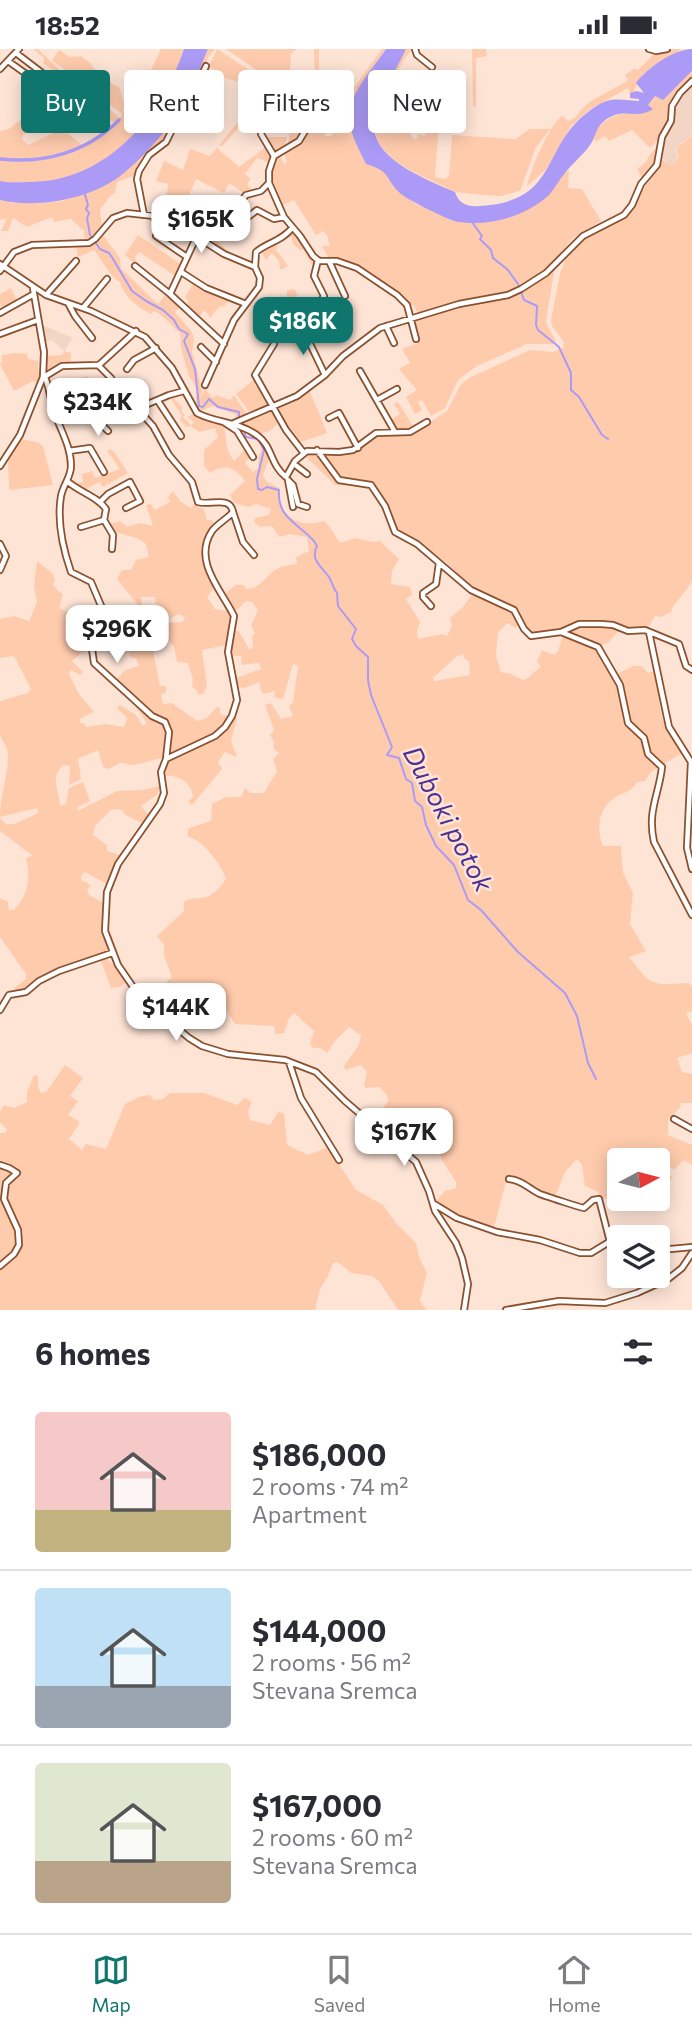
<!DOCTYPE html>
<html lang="en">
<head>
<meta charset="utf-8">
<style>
	body { margin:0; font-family:Commissioner,sans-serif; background:#f7f7f7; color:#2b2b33; height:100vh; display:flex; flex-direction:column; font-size:26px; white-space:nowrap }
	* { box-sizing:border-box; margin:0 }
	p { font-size:23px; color:#7c7c81 }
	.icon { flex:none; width:38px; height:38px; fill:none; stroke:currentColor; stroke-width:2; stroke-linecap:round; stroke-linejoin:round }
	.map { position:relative; height:1261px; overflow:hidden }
	.sheet { display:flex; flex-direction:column; background:#fff; flex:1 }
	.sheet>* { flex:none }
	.top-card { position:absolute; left:21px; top:21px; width:651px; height:63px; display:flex; gap:14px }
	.needle { width:46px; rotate:83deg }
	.fabs { position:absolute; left:607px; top:1099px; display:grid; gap:14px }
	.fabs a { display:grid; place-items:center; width:63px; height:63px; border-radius:7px; background:#fff; box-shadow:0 4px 18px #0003; font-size:35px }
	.price { position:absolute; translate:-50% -60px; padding:0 16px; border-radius:14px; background:#fff; color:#222; font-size:23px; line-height:46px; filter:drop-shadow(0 2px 4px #0008) }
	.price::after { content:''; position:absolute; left:50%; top:42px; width:21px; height:16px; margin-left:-10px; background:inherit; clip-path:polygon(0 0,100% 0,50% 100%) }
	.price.active { background:#0f766e; color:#fff }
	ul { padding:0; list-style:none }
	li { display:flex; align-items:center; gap:21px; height:175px; padding:0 35px }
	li+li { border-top:2px solid #e1e1e2 }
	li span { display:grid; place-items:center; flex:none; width:196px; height:140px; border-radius:7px; color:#555 }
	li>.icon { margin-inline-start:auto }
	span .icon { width:84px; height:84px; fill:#fffc; stroke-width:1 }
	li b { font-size:30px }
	h2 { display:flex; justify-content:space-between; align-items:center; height:84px; padding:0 35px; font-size:30px }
	.tag { padding:0 24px; border-radius:7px; background:#fff; box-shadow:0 4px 18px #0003; font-size:24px; line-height:63px }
	.tag.active { background:#0f766e; color:#fff }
	.status { display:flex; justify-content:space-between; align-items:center; height:49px; padding:0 35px; background:#fff; direction:ltr }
	.status svg { height:19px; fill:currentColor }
	.tabs { display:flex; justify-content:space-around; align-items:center; height:98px; border-top:2px solid #e1e1e2; background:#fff; font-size:19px; color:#7c7c81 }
	.tabs a { display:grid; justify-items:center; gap:4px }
	.tabs .active { color:#0f766e }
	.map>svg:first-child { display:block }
	.built { fill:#f3d5c5 }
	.green { fill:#ffcbad; fill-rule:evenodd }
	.water { fill:#ab9bf6 }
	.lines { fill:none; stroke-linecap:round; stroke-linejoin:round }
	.stream { stroke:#ab9bf6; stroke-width:2 }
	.canal { stroke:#ab9bf6; stroke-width:3.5 }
	.minor-casing { stroke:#89512f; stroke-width:8 }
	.minor { stroke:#fff; stroke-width:4.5 }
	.labels { text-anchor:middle; stroke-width:5; stroke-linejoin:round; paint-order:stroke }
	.water-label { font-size:26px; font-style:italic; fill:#4c2e94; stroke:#fee4d5 }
</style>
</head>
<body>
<div class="status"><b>18:52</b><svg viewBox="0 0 49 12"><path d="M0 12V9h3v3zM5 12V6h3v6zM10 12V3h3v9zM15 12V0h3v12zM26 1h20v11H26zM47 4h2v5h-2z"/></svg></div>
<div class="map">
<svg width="692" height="1261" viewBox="0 0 692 1261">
	<rect width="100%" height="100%" fill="#fee4d5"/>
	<path class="built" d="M692 32V85L675 100 678 107 672 116 660 108 661 93 670 77 672 57Z
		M40 275 73 289 64 302 52 291 44 293Z"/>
	<path class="green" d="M33 0H38L63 24 120 69 122 65 52 11 59 1 70 8 81 7 90 14 96 22 104 26 111 34 119 38 125 57 122 65C138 47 151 22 161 0H184C166 55 124 114 65 129 45 135 26 133 6 133L0 132V82L9 80 24 68 30 71 35 80 23 86 22 90 28 96 62 80 83 97 100 88 115 74 61 37 65 30 43 14 44 9Z
		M208 0H215L207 10 192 45 164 93 151 101 136 126 117 133 115 144 111 146 100 161 102 178 94 189 85 193 84 182 71 170 54 173 52 168 27 178 13 169 8 182H1L7 169 0 171V151L12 154H43L63 152 154 93 185 54Z
		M217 0 260 28 267 41 225 29 209 17Z
		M226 0H297L291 4 289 35 315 34 314 0H319V41H337V49L318 45 316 54 303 53V59L293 58 292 63 282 64 285 45 270 42 262 25Z
		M382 0H386L363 33 349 59 350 76 381 120 415 155 436 162 451 172H496L569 121 568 139 582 140 601 172 573 189 549 218 520 238 503 244 459 252 422 266 418 265 414 256H410L404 246 401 248C380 232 358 209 330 211L322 197H330L327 186 323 182 316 186 294 151 280 157C273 139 265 121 279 105L284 115 287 113 284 102 302 92 310 79H325V87H331L339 79V74L344 71 346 62 340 64 341 34 354 39Z
		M406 0H413C393 21 392 41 395 68L403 71 405 77 410 79 411 87 416 91 419 85 425 87 428 57 440 58 435 128 445 130 449 127 452 86 515 90 530 80H550L536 98 520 142C513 143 505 147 499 147 494 147 460 144 456 143 451 142 446 138 441 136 419 126 376 108 374 79 372 60 398 18 406 0Z
		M472 0H486L487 7 476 9V58L473 57Z
		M673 0H682C662 14 639 19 634 45L630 44 628 39 589 61 571 77 547 120 527 137C531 120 549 76 562 67L568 72C578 69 577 64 584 58 594 48 616 40 628 31L625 26 635 19 638 21 654 5Z
		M692 22V29L685 35 670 55 668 73 657 92 650 99 632 81 609 92 605 87 595 93 594 83C615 59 625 67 652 60L648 56 656 46 663 50Z
		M247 59 264 63 260 82 241 76 222 97 219 96 237 74 241 75Z
		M292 69 305 70 301 89 288 96Z
		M692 86V531C687 544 674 552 671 563L661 568 655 567 648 579 631 581 622 578 609 593 599 597 559 581 533 585 528 582 515 561 473 539 447 514 418 493 397 482 384 451 373 435 339 428 322 403 355 402 378 385 415 383 447 362 461 335 471 328 530 301 553 303 563 299 564 293 552 277 551 271 560 225 567 206 574 195 626 166 663 111 672 116 679 107 676 100Z
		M269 88H287L285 97 274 104 264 89Z
		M266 98 272 106 270 114 257 109 245 125 251 130 247 135 253 142 244 144 229 134 224 144 196 130 186 153 178 152 175 168 156 166 159 152 166 153 168 135 156 132 164 112 183 121 190 100 210 107 217 99 239 118Z
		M658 98 657 112 643 131 637 120 645 114 651 104Z
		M219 146 222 148 207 181 183 170 184 165 187 166 190 162H194L195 168 202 170 212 163 213 156Z
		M160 169 180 172 212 185V187L233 207Z
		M293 181 316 212 314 220 304 201H300L293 195 290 184Z
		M102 185 120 209 121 220C135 231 145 244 158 255L167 244 182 256 175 263 192 283 194 291 192 303 201 335 204 337 199 351 205 340 213 349 216 346 230 351 234 346 248 367 237 372 235 365 212 357 199 363C194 354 197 349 196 340 195 335 190 330 188 324 185 311 179 299 181 285L160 265 153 262 151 265C136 257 125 249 120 233 110 228 102 211 94 201L78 208 76 197 88 196Z
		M138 186 182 216 177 228 139 203 135 208 136 212 134 214 125 206Z
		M278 193 276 201 288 217 280 221 279 212 272 204 266 211 260 201Z
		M555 218 546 272C547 281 556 287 556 295H527L477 317 458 331 445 359 431 367 422 351 418 353 422 361 415 365 406 348 417 341 399 320 410 314 402 300 418 294 414 272 457 258 520 245Z
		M194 232 229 250 225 257 219 258 210 269 205 261 198 269 187 259 188 251 185 249Z
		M11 239 18 254 4 261 0 255V245Z
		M294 240 298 246 293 248 298 260 296 261 302 265 301 268 283 275 281 289 283 293 281 294 279 290 280 275 273 266 268 251 279 248 283 251 287 249V241Z
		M64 302 71 304V314L64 315 46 325V307L62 306Z
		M16 304 27 305 28 310 38 312V320L42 321 41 331 35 334 33 332 14 342 0 315 2 313V306Z
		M85 327 94 332 104 348 97 351 83 340 80 343 68 337 70 332 78 336Z
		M256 329 271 357 251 365 236 345Z
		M309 340 327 384 298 394 292 388 275 360Z
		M171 346 183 359 181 362 185 366 183 368 191 376 194 373 187 368 195 364 222 374C229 387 222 396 234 412L246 399 251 407 245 414 253 423 258 420 259 406 264 397 262 391 270 408 263 426 266 432 279 439C280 443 279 447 279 450 281 471 307 479 323 472 331 476 334 487 340 494L355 489 373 493 380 492 399 510 392 522 391 535 410 538 412 546 406 550 420 573 417 581 418 590 443 585 447 587 452 577 450 569 463 558 473 544 513 562 519 575 515 579 508 574 498 583 496 607 501 623 511 625 523 631 528 629 541 617 537 613 542 601 554 606 558 602 563 587 596 600 613 627 633 617H641L648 624 655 622C658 635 659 644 660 657 660 670 674 693 682 704L651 723 645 732 637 733C632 743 623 743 614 749 598 760 596 781 603 797H621L623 824 633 844 630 875 646 902 629 908C652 938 651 936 689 934L692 938V962L686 964 692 976V1004L677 1009 682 1023 692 1025V1054H681L679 1060 668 1070V1086L692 1096V1116L684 1111 674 1121 665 1113 662 1116 672 1128C666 1139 670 1146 667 1157L663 1159 656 1158 653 1150H658V1111H620L619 1149 601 1150 598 1143 585 1137 582 1116 577 1110 565 1123 555 1148C539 1144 524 1126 507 1129L494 1178 452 1165 435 1153 445 1142 456 1139V1133L442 1111 436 1093 442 1082C431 1075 419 1080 410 1088L409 1098 406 1101 395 1093 414 1068 406 1064 387 1086 372 1073 388 1052 387 1046 379 1038 366 1039 364 1036 367 1023 361 1016 345 1021 344 1017 359 996 361 986 349 978 334 993 327 1004 321 999H313L310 994 314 982 294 964 289 969 284 984 275 985 274 977 235 975 223 956 210 945 197 955 190 948 163 956 156 943 172 928 164 907V896L157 887 184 862V853C192 847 197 851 206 848 213 846 223 836 226 829 218 812 205 793 187 787L189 779 211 772 212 755 226 748H241L245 739 250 744H264L277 722 273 710 279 704 273 699 274 693 270 686 274 681 265 656 271 654 281 670 293 667 289 657 293 653 298 617 293 615 283 650 274 648 275 642 264 645 261 642 259 633 245 639 237 638 236 629 261 620 259 614 242 616 241 607H232L231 598 235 582H239L249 600 253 599 252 587 255 584 251 577 258 561 252 553 246 552 235 563 223 546 236 536H244L246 540C261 539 264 529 275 521 281 517 290 516 297 515L296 508 309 502 307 488 290 485 279 488 272 477 260 478 254 473 255 469 269 466 271 460 256 455 249 458 234 454 230 446 245 432C235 418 225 414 210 424L204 417V401L218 388 215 379 199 383 191 377 186 378 180 370 182 367 169 347ZM463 605 465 610 469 612 470 626 434 632 433 629 456 608Z
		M398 353 415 380 406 383 397 382 390 371 400 365 394 355Z
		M272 361 279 373 270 382 258 385 246 378 243 373Z
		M20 390 37 393 43 397 53 436 9 441 8 410Z
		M110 400 115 404 128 424 103 438 99 433 83 442 73 436 83 433 82 425 92 422 95 429 120 420 107 402Z
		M317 403 338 432 352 434 353 437 335 436 303 405Z
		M173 442 180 452 191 459 196 454 199 458 204 460 207 471H212L216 478C202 497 205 519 214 539L207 548 215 560 228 562 232 568 226 596 202 601 207 637 203 645 198 646 196 640 192 638 193 631 188 614 177 613 174 598 160 579 166 574 183 573 185 569 179 565 171 569 167 563 156 562 155 548H141L142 556 139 557 117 530 122 521H131L136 511 149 508 146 495C133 484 120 489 107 476L120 472 127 478 140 474 153 477 146 456 151 455 155 461 170 453 168 448Z
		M37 512 52 524 55 531 53 536 58 542 63 545 59 559C78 568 86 571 86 593L89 594V602L81 604 72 612 83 623 80 626 71 621 69 625 79 645 94 663 79 670 80 674H84L86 678 106 675 124 678 127 669 117 659 120 656 136 666 142 676 147 675C138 660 127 646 116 631L125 621 139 617 136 610 130 608 124 574 120 573 119 569 141 560H147L149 575 159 579 149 581 160 637H166V643L161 646 163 655 172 654 197 672 207 669 217 658 220 659V665L237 669 231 692 237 708 225 703 218 713 222 720 192 756 188 752 193 748C192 733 177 725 163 727L165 716 171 711 170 707 134 716 120 714 109 720 103 718 98 701 78 710 81 730 69 736 70 717 64 716C49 727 59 741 60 757L66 755 69 739 83 733 90 752 78 758V762L117 742 143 741 162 736 157 746 141 757 149 766 142 774 125 766 122 761 112 760 95 777 93 786 107 796V802L120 806 107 835 85 823 81 827V831L91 836 87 841 89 846 104 854V885L110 903 51 924 25 941 16 942 14 939 26 930V925L0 888V849L8 853 9 861H14C28 845 31 831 26 810L32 806 0 782V769L6 775H15L38 764 37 759 0 768C0 746 8 728 8 707 8 697 3 694 0 686 0 677 0 662 0 652L28 644 31 640 14 607 0 609V570L14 567 29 572 37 553 34 537Z
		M103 908 117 918 127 933 120 938 111 939 100 909Z
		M65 1016 83 1029 70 1047 78 1052 68 1066 79 1072V1075L69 1090 82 1101 86 1095 106 1100 125 1055 139 1048 150 1046 154 1051 163 1050 170 1044H204L237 1056 245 1049 252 1053 248 1063 250 1071 270 1076 278 1063 284 1064 287 1096 308 1106 328 1098 356 1141 383 1156 396 1174 416 1194 419 1208 427 1224 420 1251 426 1261H398L379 1232 372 1227 352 1224 337 1213 333 1214 328 1227 320 1240 315 1261H0V1084H5L7 1081 0 1073V1063L4 1056 14 1059 27 1053V1043L34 1026 38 1027V1038L41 1044 47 1042Z"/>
	<path class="water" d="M184 0H208C200 18 194 38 184 55 169 79 146 106 124 124 93 150 38 160 0 151V132C9 134 18 133 27 133 105 134 160 70 184 0Z
		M386 0H406C398 18 372 60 374 79 376 112 430 132 455 143 459 155 467 158 480 157 560 152 540 99 588 63 610 46 615 51 639 52V50L630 49V44L637 42 644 44 636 34C646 20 674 0 692 0V22L663 51 655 47 648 56 653 60C635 72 623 56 603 73 595 80 596 88 590 96 583 106 573 114 565 124 559 131 555 139 549 146 525 168 486 179 454 172 447 170 406 150 401 145 384 130 393 123 366 115 360 102 351 87 350 73 346 47 372 21 386 0Z"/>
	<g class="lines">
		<path class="stream" d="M84 142 88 156 86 160 89 164 87 169 90 186 100 200 109 204 113 210 132 242 146 252 163 261 174 271 179 280 188 285 184 292 195 320 199 357 203 358 209 350 218 358 239 363V369
			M472 173 482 187 480 190 491 201 493 209 508 221 518 235 524 251 537 257 536 276 538 281 559 298 571 324V341L579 348 602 386 608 390
			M242 374 246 388 258 390 264 401 257 430 258 440 262 441 267 438 279 441C277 469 297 473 314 492L317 497C310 511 321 517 329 528 332 533 333 539 337 544L338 557 356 580 352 590 356 597 368 608V631L371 646 392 698 387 706 399 709 406 730 412 734 415 752 422 758 426 776 436 797 454 816 468 851 481 861 518 903 565 944 577 967 588 1014 596 1030"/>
		<path class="canal" d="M0 110C45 115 87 103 119 71"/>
		<g class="minor-casing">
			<path id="minor" d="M415 0 417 6 432 18
				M649 0 656 2 667 0
				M16 4 58 36
				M8 12 43 37
				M0 20 19 0
				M269 44 261 85 274 107
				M269 134 284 168 300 187 313 207 319 212H337L357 219 397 246 407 256 416 290
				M144 166 137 130 139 122 149 106 166 93 180 65 190 51 206 17
				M248 168 257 161 274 170 284 168
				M154 169 186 181 224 205 255 218
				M156 187 187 208
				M329 212 345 247
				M0 215 46 246 91 262 145 288 172 319 197 364C215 374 238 372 258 387 272 397 271 417 286 428L295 412 307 402 339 403 353 401 376 384 410 383 427 373
				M135 217 170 245 196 189
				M0 222 14 203 32 196 89 194 95 190 113 169 127 164 181 170 214 184 224 182 232 174 239 155 246 146 261 142 269 134V122L274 107 299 92 307 79 314 77 326 78 331 73
				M181 223 206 239 246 255
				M170 245 224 295
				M46 246 76 212
				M68 254 75 267 92 289
				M311 257 321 252 324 247 314 227 318 211
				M83 259 107 230
				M0 264 34 245
				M386 277 394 294
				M285 281 302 278 325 326
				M0 285 38 271
				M274 295 255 326 286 381 303 403
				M201 298 216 313
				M99 316 136 282
				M127 320 134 311 156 299
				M360 322 395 383
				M44 328 62 317 98 316 111 329 117 339 116 345 99 352 81 367 63 358 53 349
				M45 328C50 341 51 354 55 365 61 382 71 398 71 417 71 428 63 436 61 447 57 471 63 500 71 523L91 533 102 559V572L91 593 94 614 152 667 165 673 169 683 166 710 161 723 164 744 160 755 118 815 107 843 105 882 118 916 140 948 189 989 202 997 228 1005 285 1011 316 1023 345 1052 416 1113 429 1142 435 1162 456 1194 462 1209 468 1235 464 1261
				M205 336 234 271 259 238 260 229 255 218 256 203C268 193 282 192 292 179
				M116 344 123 346 127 364
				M377 351 397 340
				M158 352 181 387
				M88 362 108 382
				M329 369 339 364 358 399
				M225 374 237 382 253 408
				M234 374 297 347 325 326 343 307 380 279 459 255 508 246 521 240 546 224 583 187 624 166 632 156 641 135 657 116 662 88 671 72 672 57 680 44 692 32
				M317 401 339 431 371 436 385 457 395 483 417 495 471 541 514 561 524 580 531 587 561 583 579 575H601L613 576 628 582 645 581 679 595 686 617 692 621
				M69 402 90 399 104 423
				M294 415 307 425
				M0 417 20 386 43 328 44 303 33 239
				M288 431 293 458
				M67 432C79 443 97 447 106 460L104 471 81 478
				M289 432 293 436 298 455 307 458
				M100 453 108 445 130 433 140 452 126 459
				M233 463 243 493 254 506
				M104 471 113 486 112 500
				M0 495 6 507 0 521
				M431 557 423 548V544L436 535 439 514
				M561 583 598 598 620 636 628 674 644 689 648 705 662 718C659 746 647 762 654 793L692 866
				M649 583 669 678 691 713 687 799 692 820
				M166 710 215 687 225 678 232 667 237 651 228 603 234 567C222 542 192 512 212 482 217 475 227 470 233 463 230 446 210 457 198 453L192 433 169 406 153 377 142 365 143 357 169 346 184 342
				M0 961 9 946 26 943 39 932 59 922 112 904
				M289 1013 301 1049 339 1111
				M674 1070 692 1080
				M0 1116 9 1119 17 1124 6 1134 4 1150 18 1181 19 1196 14 1205 0 1217
				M509 1130C522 1131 529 1140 540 1145 545 1147 582 1159 584 1159L593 1151 599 1150 610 1193
				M434 1155 457 1169 497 1183 540 1191 580 1204H591L609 1193H620
				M658 1198 671 1200 692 1198
				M506 1261 559 1252 605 1254 637 1244 668 1230 682 1219 692 1204"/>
		</g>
		<use href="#minor" class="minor"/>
	</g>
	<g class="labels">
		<g class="water-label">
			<text transform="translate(448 770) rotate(62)" y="9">Duboki potok</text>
		</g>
	</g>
</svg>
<div class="fabs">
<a><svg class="needle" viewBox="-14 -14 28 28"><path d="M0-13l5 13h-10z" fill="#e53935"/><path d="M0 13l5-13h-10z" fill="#7c7c81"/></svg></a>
<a><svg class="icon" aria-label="layers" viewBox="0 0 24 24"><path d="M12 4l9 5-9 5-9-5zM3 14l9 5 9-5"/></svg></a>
</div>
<b class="price" style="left:201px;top:206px">$165K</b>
<b class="price active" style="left:303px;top:308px">$186K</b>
<b class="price" style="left:98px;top:389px">$234K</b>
<b class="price" style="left:117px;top:616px">$296K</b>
<b class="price" style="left:176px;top:994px">$144K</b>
<b class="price" style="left:404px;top:1119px">$167K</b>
<div class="top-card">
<a class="tag active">Buy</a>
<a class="tag">Rent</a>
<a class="tag">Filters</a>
<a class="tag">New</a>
</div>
</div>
<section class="sheet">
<h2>6 homes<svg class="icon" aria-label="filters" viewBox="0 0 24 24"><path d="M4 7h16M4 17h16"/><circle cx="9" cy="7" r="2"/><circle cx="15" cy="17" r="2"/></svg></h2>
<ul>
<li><span style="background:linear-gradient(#f6c9c9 70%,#c2b280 0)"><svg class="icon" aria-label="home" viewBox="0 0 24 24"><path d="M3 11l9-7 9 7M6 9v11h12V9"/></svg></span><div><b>$186,000</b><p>2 rooms · 74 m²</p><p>Apartment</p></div></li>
<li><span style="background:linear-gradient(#bfe0f5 70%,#9aa5b1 0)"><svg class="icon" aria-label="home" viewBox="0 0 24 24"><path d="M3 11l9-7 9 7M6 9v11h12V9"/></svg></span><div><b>$144,000</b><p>2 rooms · 56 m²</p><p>Stevana Sremca</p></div></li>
<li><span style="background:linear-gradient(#dfe7d0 70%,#b9a48a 0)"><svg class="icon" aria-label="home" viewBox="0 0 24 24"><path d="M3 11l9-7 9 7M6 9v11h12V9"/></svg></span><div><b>$167,000</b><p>2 rooms · 60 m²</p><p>Stevana Sremca</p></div></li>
</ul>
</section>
<nav class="tabs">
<a class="active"><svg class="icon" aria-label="map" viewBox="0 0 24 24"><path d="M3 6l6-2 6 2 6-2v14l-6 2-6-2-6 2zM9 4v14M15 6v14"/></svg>Map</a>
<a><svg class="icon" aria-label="saved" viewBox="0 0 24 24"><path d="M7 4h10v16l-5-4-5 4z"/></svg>Saved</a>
<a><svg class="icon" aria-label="home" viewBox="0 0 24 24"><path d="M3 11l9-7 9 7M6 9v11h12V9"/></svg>Home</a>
</nav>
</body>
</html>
